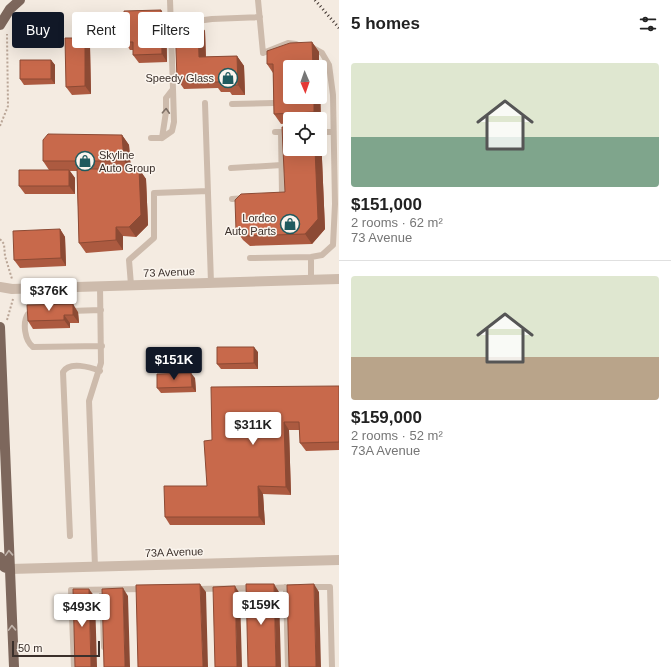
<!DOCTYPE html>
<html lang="en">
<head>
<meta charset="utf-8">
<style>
	body { margin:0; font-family:Helvetica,sans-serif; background:#f2f2f2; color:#222; height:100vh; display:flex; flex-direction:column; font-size:15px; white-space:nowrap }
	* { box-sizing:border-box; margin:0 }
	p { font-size:13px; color:#767676 }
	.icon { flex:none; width:22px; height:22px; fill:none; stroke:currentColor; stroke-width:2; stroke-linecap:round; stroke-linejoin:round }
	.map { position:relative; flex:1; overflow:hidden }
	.drawer { display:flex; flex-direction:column; background:#fff; width:332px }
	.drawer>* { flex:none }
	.guide { position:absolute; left:12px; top:12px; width:267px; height:36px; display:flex; gap:8px }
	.needle { width:26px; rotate:178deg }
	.fabs { position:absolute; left:283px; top:60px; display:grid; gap:8px }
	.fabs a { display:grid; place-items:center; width:44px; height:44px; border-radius:4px; background:#fff; box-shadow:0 4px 16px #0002; font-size:20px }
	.scale { position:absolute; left:12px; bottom:10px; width:88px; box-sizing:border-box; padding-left:4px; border:2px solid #3b302b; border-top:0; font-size:11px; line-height:14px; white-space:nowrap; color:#3b302b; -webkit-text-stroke:3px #fbf5ee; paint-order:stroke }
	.price { position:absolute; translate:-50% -34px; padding:0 9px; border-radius:4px; background:#fff; color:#222; font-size:13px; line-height:26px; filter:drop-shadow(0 1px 2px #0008) }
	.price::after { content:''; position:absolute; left:50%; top:24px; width:12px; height:9px; margin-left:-6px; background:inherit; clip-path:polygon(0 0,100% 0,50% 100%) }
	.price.current { background:#111827; color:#fff }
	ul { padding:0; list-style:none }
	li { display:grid; align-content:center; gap:8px; height:212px; padding:0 12px }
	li+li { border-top:1px solid #e0e0e0 }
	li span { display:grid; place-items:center; height:124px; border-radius:4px; color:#555 }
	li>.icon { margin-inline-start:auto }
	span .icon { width:72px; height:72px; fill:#fffc; stroke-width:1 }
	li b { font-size:17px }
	h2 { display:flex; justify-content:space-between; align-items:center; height:48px; padding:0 12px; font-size:17px }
	.pill { padding:0 14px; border-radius:4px; background:#fff; box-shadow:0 4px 16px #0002; font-size:14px; line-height:36px }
	.pill.current { background:#111827; color:#fff }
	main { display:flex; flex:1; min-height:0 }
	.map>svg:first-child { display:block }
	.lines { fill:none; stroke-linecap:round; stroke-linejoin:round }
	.path { stroke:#b9a596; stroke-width:2; stroke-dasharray:2 2; stroke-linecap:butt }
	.lane { stroke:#cdbbac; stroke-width:6 }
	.street { stroke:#cdbbac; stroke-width:10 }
	.primary { stroke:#7d675c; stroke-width:10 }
	.rail { stroke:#3b302b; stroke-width:3; stroke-dasharray:1 3; stroke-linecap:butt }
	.wall { fill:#ac5a40 }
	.shaded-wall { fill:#8c4a34 }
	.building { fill:#c8694b; stroke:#8c4a34 }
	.oneway { stroke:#7d6f65 }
	.oneway2 { stroke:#c2b5ac }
	.labels { text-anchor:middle; stroke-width:3; stroke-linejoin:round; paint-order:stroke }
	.poi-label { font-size:11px; fill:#3b302b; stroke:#fbf5ee; text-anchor:end }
	.street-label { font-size:11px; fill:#3b302b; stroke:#fbf5ee }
</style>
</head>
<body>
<main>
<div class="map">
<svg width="339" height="667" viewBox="0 0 339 667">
	<rect width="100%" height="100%" fill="#f4ebe1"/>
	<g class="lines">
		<path class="path" d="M0 126 8 106 7 34
			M0 239 4 244 5 256 12 279
			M7 320 13 299"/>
		<path class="lane" d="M258 0 263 53 288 43 296 44
			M189 22 212 19 260 17
			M205 103 211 283
			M232 104 274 103
			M275 132H281L282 195H278
			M320 132H333
			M151 138H162L166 112V98L173 89 170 0
			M162 138 172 131 174 122 173 89
			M231 168 282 165
			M232 199 245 198
			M311 257V280
			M250 258 311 257 322 255 333 245 335 204 333 95 329 65 322 53 311 47
			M131 285 129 260 154 238V193L208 191
			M70 311 101 310
			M33 312 28 314C22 323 25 341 33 347L102 346
			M70 536 63 372C69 361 90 367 100 371
			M95 567 89 401 101 363 100 286
			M286 587 288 667
			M308 587H330L332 667
			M270 588 295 587
			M196 589 253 588
			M102 590 104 647
			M74 667 71 590 145 589"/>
		<path class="street" d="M0 287 12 289 339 279
			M10 569 339 560"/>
		<path class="primary" d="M0 25 10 9 20 0
			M0 327 14 667
			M0 557C1 564 2 568 10 569"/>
		<path class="rail" d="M315 0 339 28"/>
	</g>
	<path class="wall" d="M166 18 167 62 139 63 133 55V50H130L125 42Z
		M198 21 205 31 206 57 237 56 244 66 245 95H232L230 92H221L218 88 184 89 177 79Z
		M312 42 319 52V67H290L320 97V89L321 122H320V119H290V123L281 124 274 114 273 73 267 64Z
		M90 46 91 94 72 95 66 87Z
		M51 60 55 65V84L24 85 20 79Z
		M320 134 321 136 325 229 312 244 250 246 243 240 236 230 285 192 320 149Z
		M122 135 129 145 131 169H139L146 179 148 225 136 237 123 236V250L86 253 79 243 77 171H70L75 178V194H25L19 186 49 170 43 161Z
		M60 229 65 237 66 266 20 268 14 260Z
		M78 312 79 323H70V328L33 329 28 321Z
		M258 352V369H221L217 364Z
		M195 378 196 392 161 393 157 388Z
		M339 386V450L306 451 300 443V430H289L291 495 263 494 265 525H170L165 517 207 486 212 440Z"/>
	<path class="shaded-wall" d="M161 10 166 18 167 62 162 54Z
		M198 21 205 31 206 67 199 57Z
		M85 38 90 46 91 94 85 86Z
		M312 42 319 52V67H313Z
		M237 56 244 66 245 95 238 85Z
		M51 60 55 65V84L51 79Z
		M320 89 321 122 320 121V119H319L314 112V97H320Z
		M320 134 321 136 325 229 312 244 305 234 315 149H320Z
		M122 135 129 145 131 171 124 161Z
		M139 169 146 179 148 225 136 237 129 227Z
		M69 170 75 178V194L69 186Z
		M116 227 123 236V250L116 240Z
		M60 229 65 237 66 266 61 258Z
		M73 304 78 312 79 323 73 315Z
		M64 315 70 323V328L64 320Z
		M254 347 258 352V369L254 363Z
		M191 373 195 378 196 392 192 387Z
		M284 422 289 430 291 495 286 487Z
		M258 486 263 494 265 525 259 517Z
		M200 584 206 592 208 667H203Z
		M274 584 279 592 281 667H276Z
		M314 584 319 592 321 667H316Z
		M235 586 240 594 242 667H237Z
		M123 588 128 596 130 667H125Z
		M89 589 95 597 97 667H91Z"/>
	<path class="building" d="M161 10 162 54 133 55V42H125L124 11Z
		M175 21H198L199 57 237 56 238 85H225V82H214L213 78 177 79Z
		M65 38H85V86L66 87Z
		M312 42 313 67H290V97H314V112L274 114 273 64H267V51L290 43Z
		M20 60H51V79H20Z
		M282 127H290V149H315L318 219 305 234 243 236 236 230 235 200 241 194 285 192Z
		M48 134 122 135 124 161H43V140Z
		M77 169H139L141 215 129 227H116V240L79 243Z
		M19 170H69V186H19Z
		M60 229 61 258 14 260 13 231Z
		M73 304V315H64V320L28 321 27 305Z
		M217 347H254V363L217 364Z
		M191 373 192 387 157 388V374Z
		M339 386V442L300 443 299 422H284L286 487 258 486 259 517H165L164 486H207L204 441 212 440 211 387Z
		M200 584 203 667H138L136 585Z
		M246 584H274L276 667H248Z
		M314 584 316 667H289L287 585Z
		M235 586 237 667H215L213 587Z
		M123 588 125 667H104L102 589Z
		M73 589H89L91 667H75Z"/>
	<defs><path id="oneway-chevron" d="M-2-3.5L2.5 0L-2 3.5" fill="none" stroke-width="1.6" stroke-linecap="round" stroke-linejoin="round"/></defs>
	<use class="oneway" href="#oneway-chevron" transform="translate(166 111) rotate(-87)"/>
	<g class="oneway2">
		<use href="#oneway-chevron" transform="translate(9 553) rotate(-92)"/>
		<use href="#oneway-chevron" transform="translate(12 628) rotate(-92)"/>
	</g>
	<defs>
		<g id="shop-ring" transform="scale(1)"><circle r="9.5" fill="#fbf5ee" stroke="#1f5a5e" stroke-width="1.5"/><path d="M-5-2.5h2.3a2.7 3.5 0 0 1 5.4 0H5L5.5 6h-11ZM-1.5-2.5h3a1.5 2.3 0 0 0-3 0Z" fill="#1f5a5e"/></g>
	</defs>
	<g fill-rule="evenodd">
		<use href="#shop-ring" x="228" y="78"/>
		<use href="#shop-ring" x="85" y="161"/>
		<use href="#shop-ring" x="290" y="224"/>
	</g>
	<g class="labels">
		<g class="poi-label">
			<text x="214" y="82">Speedy Glass</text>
			<text x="99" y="159" text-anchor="start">Skyline<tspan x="99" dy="13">Auto Group</tspan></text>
			<text x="276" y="222">Lordco<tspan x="276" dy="13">Auto Parts</tspan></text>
		</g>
		<g class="street-label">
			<text transform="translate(169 272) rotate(-2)" y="4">73 Avenue</text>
			<text transform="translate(174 552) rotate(-2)" y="4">73A Avenue</text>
		</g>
	</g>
</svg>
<div class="fabs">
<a><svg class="needle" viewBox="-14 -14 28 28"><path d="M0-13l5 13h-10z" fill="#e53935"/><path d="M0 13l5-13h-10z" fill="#767676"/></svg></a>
<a><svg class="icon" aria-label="locate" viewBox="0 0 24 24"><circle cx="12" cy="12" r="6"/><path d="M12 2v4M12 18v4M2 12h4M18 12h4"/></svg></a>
</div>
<div class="scale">50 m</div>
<b class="price" style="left:49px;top:312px">$376K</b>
<b class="price current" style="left:174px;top:381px">$151K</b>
<b class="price" style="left:253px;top:446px">$311K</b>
<b class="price" style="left:261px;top:626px">$159K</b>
<b class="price" style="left:82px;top:628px">$493K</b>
<div class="guide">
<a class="pill current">Buy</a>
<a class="pill">Rent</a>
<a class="pill">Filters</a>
</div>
</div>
<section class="drawer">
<h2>5 homes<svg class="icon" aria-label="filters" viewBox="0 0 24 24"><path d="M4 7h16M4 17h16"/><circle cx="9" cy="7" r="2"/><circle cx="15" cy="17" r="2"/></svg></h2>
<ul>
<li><span style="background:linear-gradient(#dfe7d0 60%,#7fa58c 0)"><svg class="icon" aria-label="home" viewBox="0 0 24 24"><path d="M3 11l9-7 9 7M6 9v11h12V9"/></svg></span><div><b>$151,000</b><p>2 rooms · 62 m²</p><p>73 Avenue</p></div></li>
<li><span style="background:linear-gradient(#dfe7d0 65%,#b9a48a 0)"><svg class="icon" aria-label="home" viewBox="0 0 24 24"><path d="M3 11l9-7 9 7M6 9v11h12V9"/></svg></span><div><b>$159,000</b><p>2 rooms · 52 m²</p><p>73A Avenue</p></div></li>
</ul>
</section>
</main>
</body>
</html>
